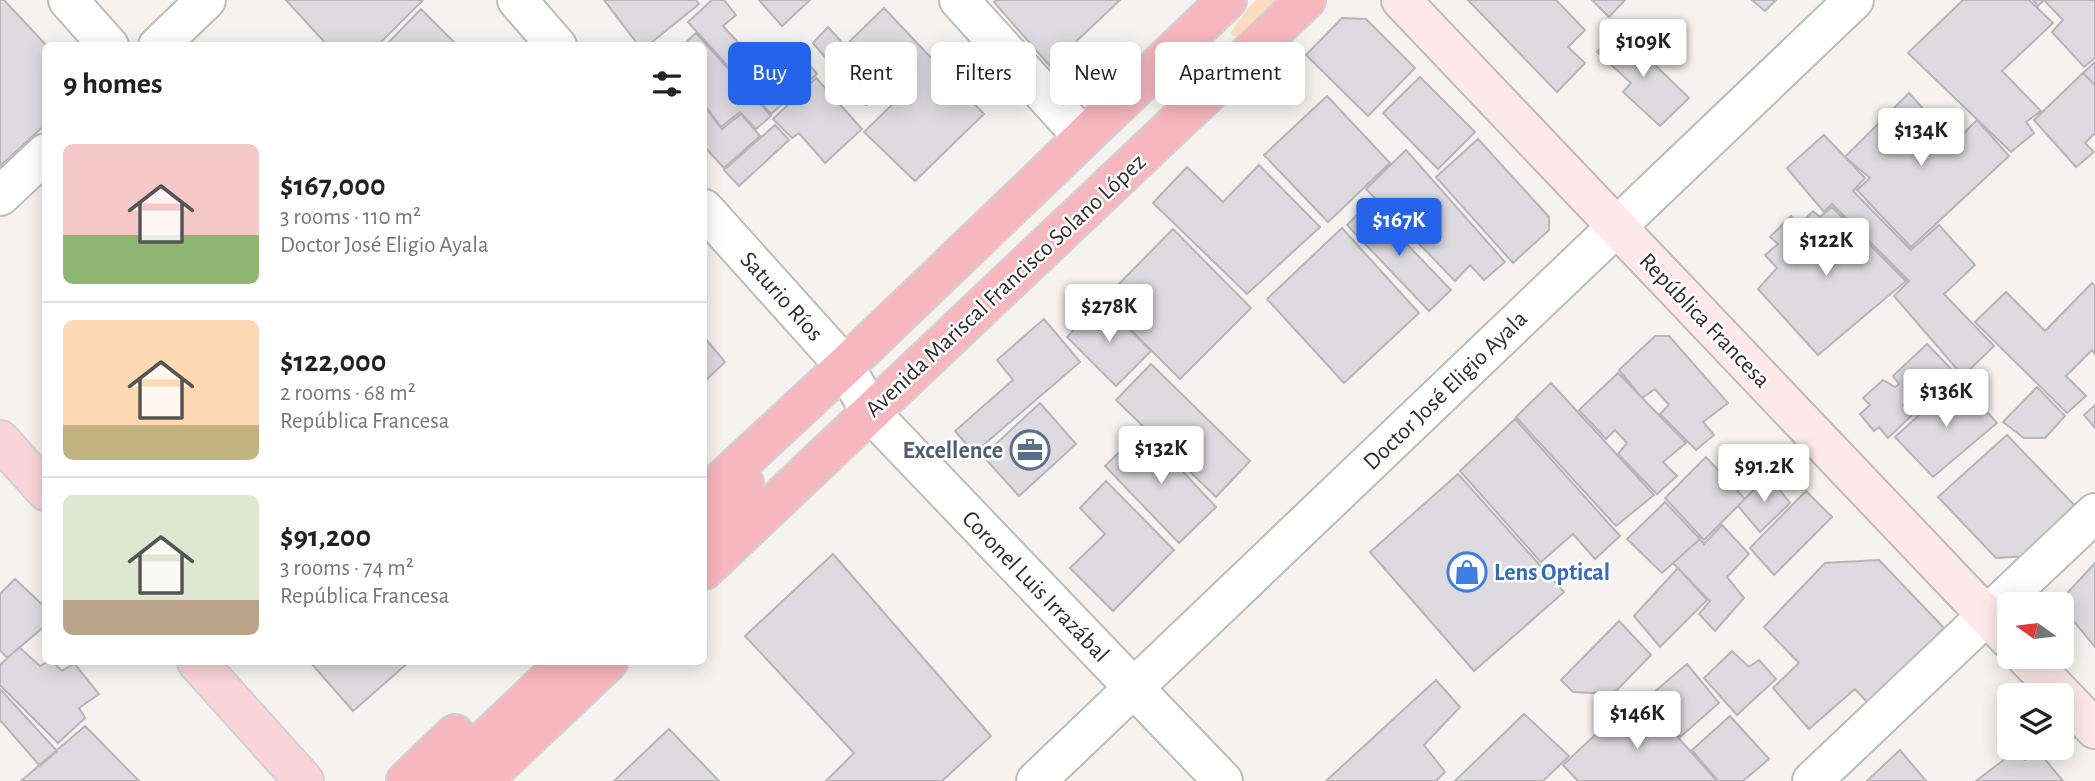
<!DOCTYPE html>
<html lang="en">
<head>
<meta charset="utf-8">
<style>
	body { margin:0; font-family:"Alegreya Sans",sans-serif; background:#f2f2f2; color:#222; height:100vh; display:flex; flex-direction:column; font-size:26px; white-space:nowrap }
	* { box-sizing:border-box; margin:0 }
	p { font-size:23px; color:#767676 }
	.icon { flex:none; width:38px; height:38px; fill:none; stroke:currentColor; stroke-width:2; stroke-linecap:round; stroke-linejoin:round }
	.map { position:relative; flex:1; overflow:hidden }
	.details { position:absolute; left:42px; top:42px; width:665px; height:623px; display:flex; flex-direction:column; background:#fff; border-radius:10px; box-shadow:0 4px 18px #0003 }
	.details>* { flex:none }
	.hud { position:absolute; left:728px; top:42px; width:665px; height:63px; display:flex; gap:14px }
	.needle { width:46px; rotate:284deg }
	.buttons { position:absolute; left:1997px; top:592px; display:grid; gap:14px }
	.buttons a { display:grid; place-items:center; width:77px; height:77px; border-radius:10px; background:#fff; box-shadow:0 4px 18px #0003; font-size:35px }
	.price { position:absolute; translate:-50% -60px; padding:0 16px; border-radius:7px; background:#fff; color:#222; font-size:23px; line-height:46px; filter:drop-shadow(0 2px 4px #0008) }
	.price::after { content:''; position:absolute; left:50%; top:42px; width:21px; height:16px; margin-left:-10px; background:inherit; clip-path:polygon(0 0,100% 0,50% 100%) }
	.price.selected { background:#2563eb; color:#fff }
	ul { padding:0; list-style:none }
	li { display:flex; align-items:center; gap:21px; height:175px; padding:0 21px }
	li+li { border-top:2px solid #e0e0e0 }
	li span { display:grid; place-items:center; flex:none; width:196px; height:140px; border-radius:10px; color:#555 }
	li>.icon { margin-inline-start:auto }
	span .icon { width:84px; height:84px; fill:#fffc; stroke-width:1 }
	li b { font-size:30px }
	h2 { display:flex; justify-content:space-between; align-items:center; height:84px; padding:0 21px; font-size:30px }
	.tag { padding:0 24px; border-radius:10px; background:#fff; box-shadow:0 4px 18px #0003; font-size:24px; line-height:63px }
	.tag.selected { background:#2563eb; color:#fff }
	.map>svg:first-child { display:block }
	.green { fill:#fddbbc }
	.building { fill:#dddbe0; stroke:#b6b5b9; stroke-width:2 }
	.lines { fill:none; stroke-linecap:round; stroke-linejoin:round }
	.street-casing { stroke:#bfbbb8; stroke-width:42 }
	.secondary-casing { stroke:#bfbbb8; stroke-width:42 }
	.primary-casing { stroke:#d1d1d1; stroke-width:42 }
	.highway-casing { stroke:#d1d1d1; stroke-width:42 }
	.street { stroke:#fff; stroke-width:38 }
	.secondary { stroke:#fde9ec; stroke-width:38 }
	.primary { stroke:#fad4d9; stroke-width:38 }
	.highway { stroke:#f7b7bf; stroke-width:38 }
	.labels { text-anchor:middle; stroke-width:5; stroke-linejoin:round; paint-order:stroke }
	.street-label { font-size:24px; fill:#2e2d2c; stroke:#fff }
	.service-label { font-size:24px; font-weight:bold; fill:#4e5e75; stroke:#fff; text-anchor:end }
	.shop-label { font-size:24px; font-weight:bold; fill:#366cbe; stroke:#fff; text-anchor:start }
</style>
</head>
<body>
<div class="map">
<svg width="2095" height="781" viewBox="0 0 2095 781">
	<rect width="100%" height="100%" fill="#f6f2ef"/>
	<path class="green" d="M1256 0H1276L1237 36H1232L1231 32 1248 8Z"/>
	<path class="building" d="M0 0H4L47 46H46V124L0 166Z
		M286 0H423L377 46H328Z
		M604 0H696L699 4 647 46H639Z
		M712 0H724L736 15 723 26 766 73 794 47 817 74 771 114 688 22Z
		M759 0H810L782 26Z
		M997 0H1120L1050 66 994 2Z
		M1468 0H1556L1585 30 1568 47 1585 63 1557 92Z
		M1592 0H1625L1609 17Z
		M1752 0H1776L1765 11Z
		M1963 0H2029L2053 23 2002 71 2041 111 2026 122 2034 133 2011 152 1908 53Z
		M2033 0H2095V58L2084 67 2052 32 2063 20 2044 0 2038 6Z
		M884 8 984 114 915 181 864 132 898 99 848 43Z
		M421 9 458 46H385Z
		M1342 18 1366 19 1415 68 1368 116 1306 55Z
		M828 27 885 90 866 105 813 43Z
		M1618 29 1689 98 1660 126 1623 92 1631 83 1597 52Z
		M696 33 771 116 756 129 740 112 721 127 704 104V46H682Z
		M2095 62V85L2083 73Z
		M2083 73 2095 85V133L2085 143 2094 152 2076 167 2034 120Z
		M1420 77 1475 132 1438 169 1383 113Z
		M816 78 862 129 825 163 799 133 792 138 773 119Z
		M1909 93 1954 143 1977 120 2009 156 1911 247 1857 190 1870 178 1845 157Z
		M1327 96 1390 163 1328 222 1264 155Z
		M704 106 722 129 741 114 760 136 724 168 704 146V138L706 136 704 133Z
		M775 125 789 140 739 186 724 170Z
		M1824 135 1865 178 1853 191 1911 250 1939 225 1975 265 1944 294 1994 346 1963 376 1894 296 1909 281 1832 204 1824 212 1787 168Z
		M1478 139 1549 217V230L1513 263 1436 177Z
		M1406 150 1505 262 1484 280 1470 265 1455 281 1366 189Z
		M1259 165 1320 227 1247 294 1153 203 1187 167 1223 202Z
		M1368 204 1451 290 1429 311 1347 225Z
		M1832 207 1906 281 1818 355 1758 289 1777 268 1765 255 1778 244 1770 237 1791 216 1799 225 1813 211 1820 217Z
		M1342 228 1419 313 1344 383 1267 299Z
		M1173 229 1251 308 1180 379 1102 301Z
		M2092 283 2095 286V354L2092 350 2066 376 2086 396 2067 413 1975 322 2006 292 2045 331Z
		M1102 301 1151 351 1116 386 1067 337Z
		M1044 319 1080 362 974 453 955 431 1013 380 997 360Z
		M1655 336H1669L1728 403 1703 422 1714 435 1696 450 1660 414 1669 405 1655 389 1642 398 1619 370Z
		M704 337 725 362 704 382Z
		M1927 344 1955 373 1945 383 1939 379 1934 383 1938 387 1918 406 1909 399 1903 405 1912 415 1888 438 1879 427 1874 431 1860 414 1870 405 1863 398 1883 380 1895 387 1899 384 1893 376Z
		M1151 364 1250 461 1216 497 1116 400Z
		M1618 373 1686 443 1663 462 1677 476 1657 494 1618 454 1627 443 1615 430 1606 439 1579 410Z
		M1958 380 1997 423 1933 477 1895 437Z
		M1551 383 1654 495 1616 526 1516 417Z
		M2037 387 2065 416 2045 438H2024L2003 422Z
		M1040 403 1076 444 1019 496 983 456Z
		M2095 405V428L2084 415Z
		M1515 419 1620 536 1595 559 1573 534 1541 562 1460 471Z
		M1143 429 1216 507 1179 543 1105 466Z
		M2007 435 2078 509 2029 556 1996 558 1938 497Z
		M1706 457 1745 499 1704 540 1665 498Z
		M1458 474 1564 592 1474 671 1370 552Z
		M1768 475 1790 503 1760 532 1738 506Z
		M1106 481 1174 550 1113 611 1070 568 1105 534 1080 508Z
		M1806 491 1832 517 1774 575 1750 548Z
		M1665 502 1700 539 1662 573 1627 539Z
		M1722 525 1749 554 1727 577 1744 598 1715 631 1699 614 1710 601 1673 563 1700 539 1704 544Z
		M833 554 991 736 942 781H826L854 753 745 636Z
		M1879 560 1944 628 1868 703 1855 689 1809 729 1773 688 1799 663 1764 627 1825 563Z
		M2095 563V647L2062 607V604L2058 603Z
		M1678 568 1707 600 1660 647 1634 616Z
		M15 579 46 608V625L7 658 0 650V594Z
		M1619 621 1651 655 1613 694 1573 692 1561 680Z
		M19 647 40 666 47 662H53L62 671 74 663 99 694 79 708 85 718 58 743 0 685V665Z
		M1732 651 1749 667 1759 660 1776 679 1737 715 1704 678Z
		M310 662H409L353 711Z
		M1687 664 1719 703 1680 737 1647 698Z
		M1436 680 1460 707 1424 745 1445 772 1436 781H1326Z
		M0 689 57 751 40 766 0 720Z
		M1639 694 1717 781H1578L1563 765Z
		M1524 714 1569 756 1543 781H1455Z
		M1730 716 1769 759 1743 781H1718L1692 750Z
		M85 726 139 781H21Z
		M669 729 719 781H614Z
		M1900 750 1926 781H1867Z
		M2014 752 2025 760 2040 753 2063 781H1976Z"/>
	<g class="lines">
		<g class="street-casing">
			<path id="street" d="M68 0 109 46
				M517 0 557 46
				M959 0 1083 137
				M158 46 206 0
				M0 196 46 153
				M704 209 845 366 870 412 1223 781
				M1036 781 1854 0
				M1812 781 2095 513"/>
		</g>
		<g class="secondary-casing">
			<path id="secondary" d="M1401 0 2009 639
				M2025 656 2095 729"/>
		</g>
		<g class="primary-casing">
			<path id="primary" d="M0 440 46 491
				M197 662 304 781"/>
		</g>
		<g class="highway-casing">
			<path id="highway" d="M704 497 845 366 1227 0
				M704 531 726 509 744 483
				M704 570 1306 0
				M406 781 455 734
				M442 781 567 662
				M482 781 608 662"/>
		</g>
		<use href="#street" class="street"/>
		<use href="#secondary" class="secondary"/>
		<use href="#primary" class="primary"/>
		<use href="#highway" class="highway"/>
	</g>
	<defs>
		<g id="office-ring" transform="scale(2.0125)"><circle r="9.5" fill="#fff" stroke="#5c6f8a" stroke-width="1.5"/><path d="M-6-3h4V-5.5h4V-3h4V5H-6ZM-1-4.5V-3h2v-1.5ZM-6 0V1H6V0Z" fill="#5c6f8a"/></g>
		<g id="shop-ring" transform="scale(2.0125)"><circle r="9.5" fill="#fff" stroke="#3f7fe0" stroke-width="1.5"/><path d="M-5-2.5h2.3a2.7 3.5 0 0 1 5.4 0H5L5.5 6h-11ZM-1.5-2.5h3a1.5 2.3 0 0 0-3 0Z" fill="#3f7fe0"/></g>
	</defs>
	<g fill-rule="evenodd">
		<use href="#office-ring" x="1030" y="450"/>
		<use href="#shop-ring" x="1467" y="572"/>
	</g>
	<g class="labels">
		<g class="street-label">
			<text transform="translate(1005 285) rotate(-43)" y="8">Avenida Mariscal Francisco Solano López</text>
			<text transform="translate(782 296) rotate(48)" y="8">Saturio Ríos</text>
			<text transform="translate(1705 320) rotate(46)" y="8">República Francesa</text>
			<text transform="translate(1445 390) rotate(-44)" y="8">Doctor José Eligio Ayala</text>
			<text transform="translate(1036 586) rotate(46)" y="8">Coronel Luis Irrazábal</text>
		</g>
		<g class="service-label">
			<text x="1003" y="458">Excellence</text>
		</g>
		<g class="shop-label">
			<text x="1494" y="580">Lens Optical</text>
		</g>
	</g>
</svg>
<div class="buttons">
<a><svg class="needle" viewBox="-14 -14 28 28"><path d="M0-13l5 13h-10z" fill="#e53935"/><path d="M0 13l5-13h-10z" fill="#767676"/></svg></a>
<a><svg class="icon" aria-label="layers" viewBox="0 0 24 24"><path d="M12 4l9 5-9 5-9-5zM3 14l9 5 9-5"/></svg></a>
</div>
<b class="price" style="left:1643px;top:79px">$109K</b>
<b class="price" style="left:1921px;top:168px">$134K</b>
<b class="price selected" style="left:1399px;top:258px">$167K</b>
<b class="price" style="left:1826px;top:278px">$122K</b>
<b class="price" style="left:1109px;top:344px">$278K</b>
<b class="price" style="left:1946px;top:429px">$136K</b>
<b class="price" style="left:1161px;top:486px">$132K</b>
<b class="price" style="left:1764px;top:504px">$91.2K</b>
<b class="price" style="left:1637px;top:751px">$146K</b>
<div class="hud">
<a class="tag selected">Buy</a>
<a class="tag">Rent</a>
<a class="tag">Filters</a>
<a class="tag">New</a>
<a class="tag">Apartment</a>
</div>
<section class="details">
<h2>9 homes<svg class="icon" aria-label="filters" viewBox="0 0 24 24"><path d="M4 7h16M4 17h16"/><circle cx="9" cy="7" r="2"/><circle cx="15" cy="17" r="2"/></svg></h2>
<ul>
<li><span style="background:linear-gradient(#f6c9c9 65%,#8fb573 0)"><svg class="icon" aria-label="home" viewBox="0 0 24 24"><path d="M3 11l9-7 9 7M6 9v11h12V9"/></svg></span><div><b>$167,000</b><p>3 rooms · 110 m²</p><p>Doctor José Eligio Ayala</p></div></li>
<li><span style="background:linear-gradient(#ffd9b3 75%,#c2b280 0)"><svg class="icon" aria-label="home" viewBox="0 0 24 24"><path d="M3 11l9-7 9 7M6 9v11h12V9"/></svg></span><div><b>$122,000</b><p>2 rooms · 68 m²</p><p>República Francesa</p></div></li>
<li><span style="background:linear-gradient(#dfe7d0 75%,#b9a48a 0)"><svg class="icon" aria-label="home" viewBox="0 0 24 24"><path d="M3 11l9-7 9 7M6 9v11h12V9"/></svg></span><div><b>$91,200</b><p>3 rooms · 74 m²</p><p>República Francesa</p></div></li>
</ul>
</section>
</div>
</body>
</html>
